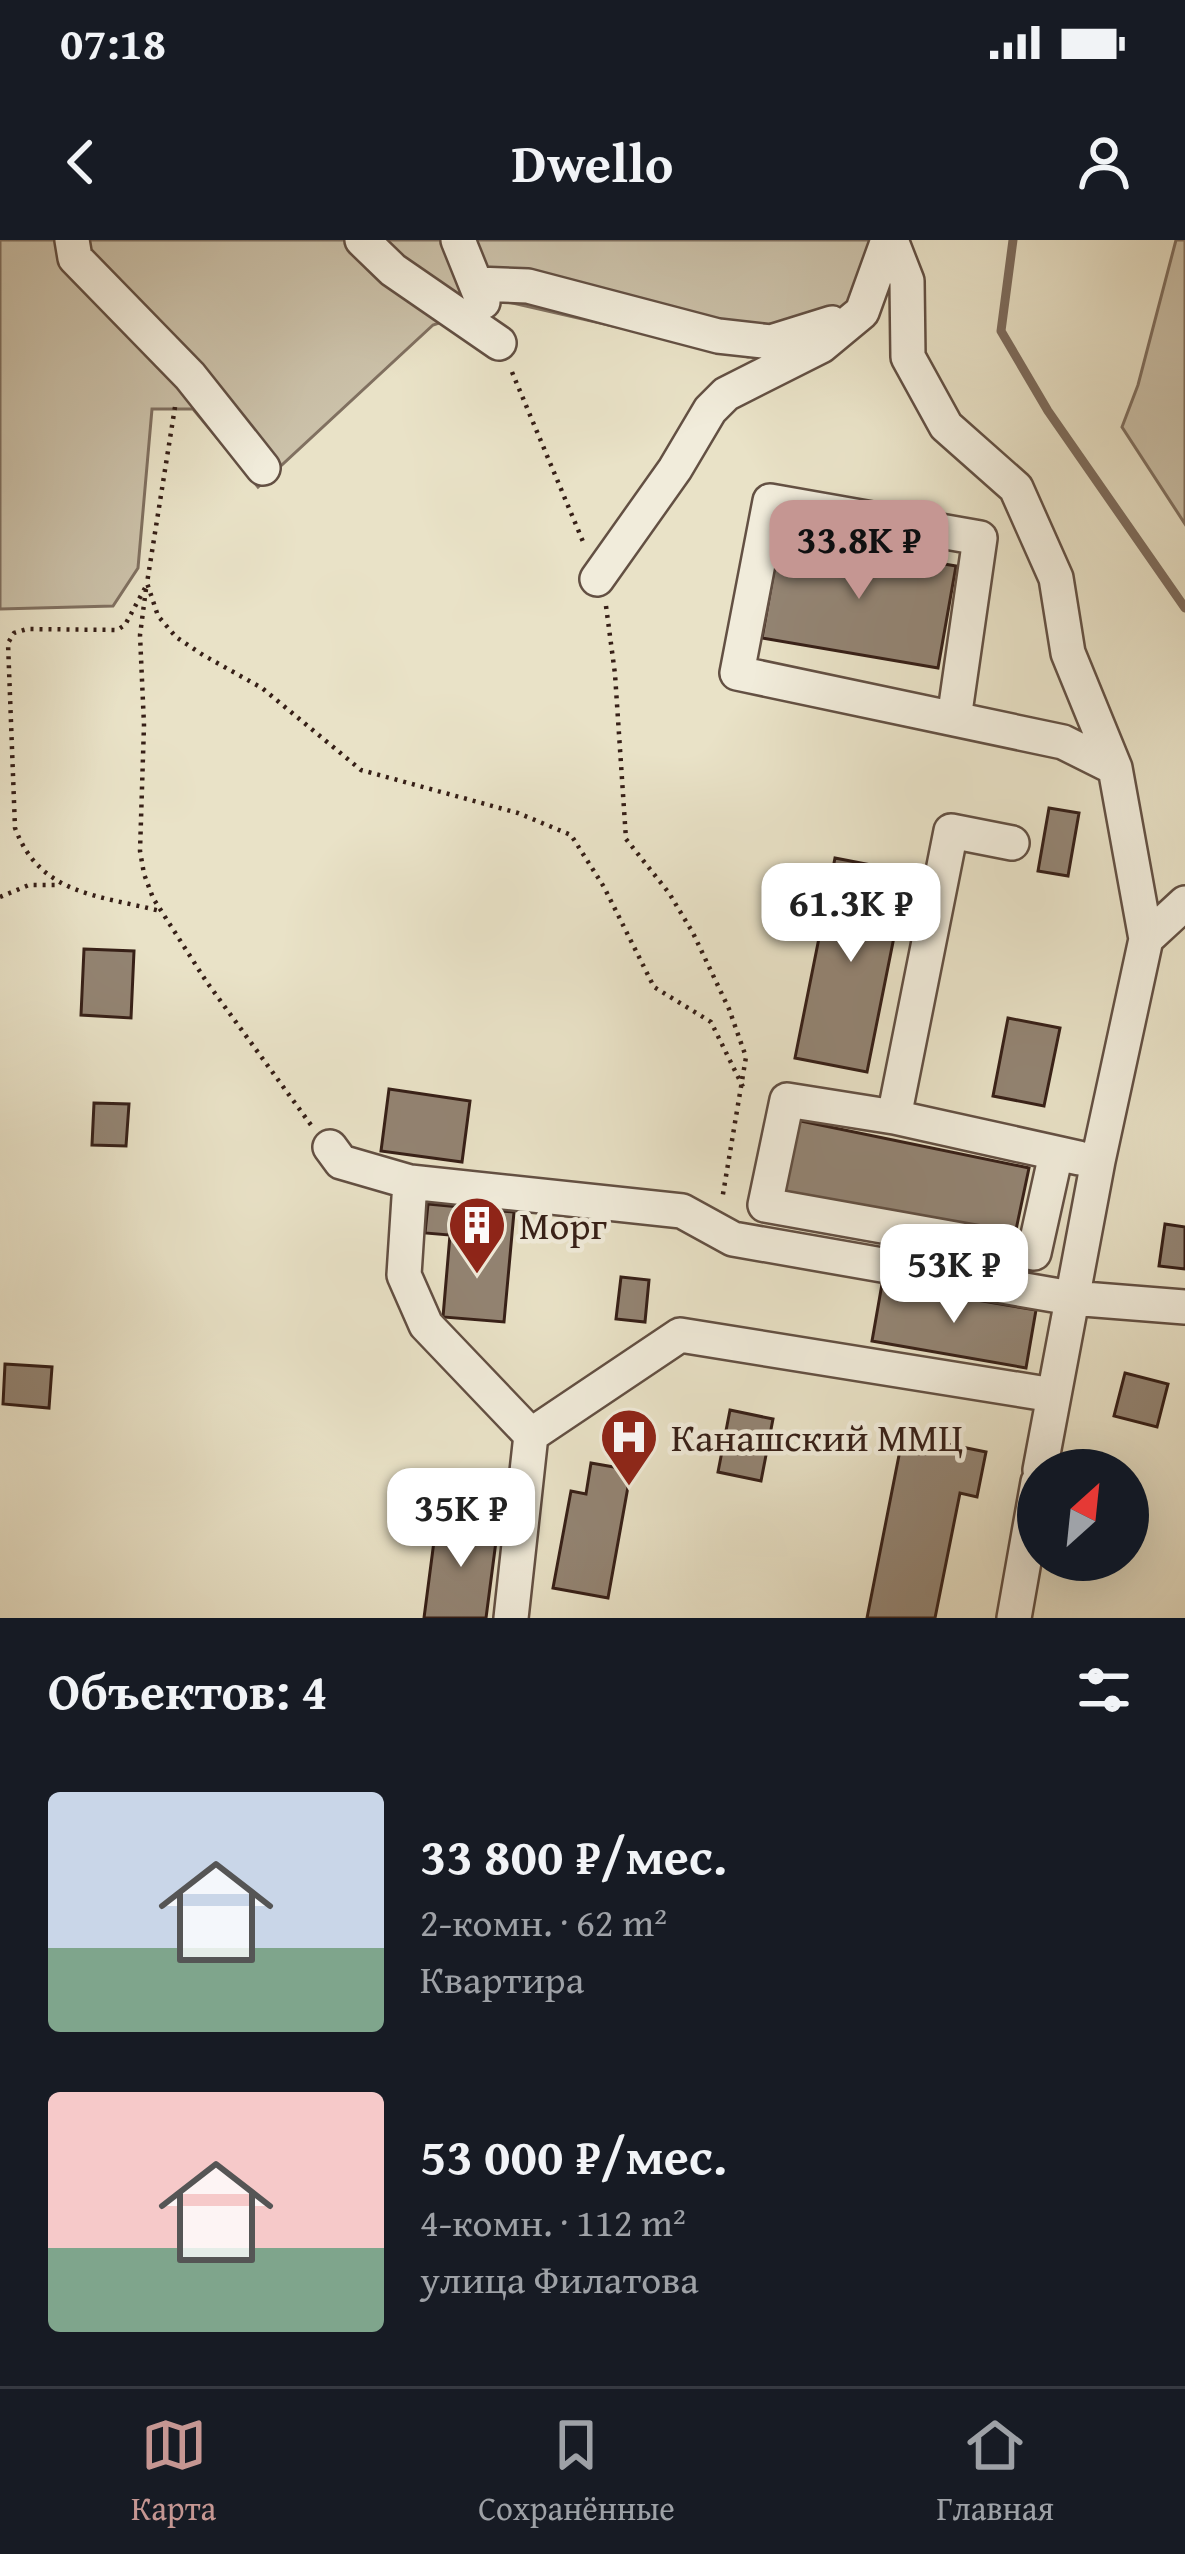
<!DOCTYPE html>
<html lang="ru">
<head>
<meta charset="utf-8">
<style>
	body { margin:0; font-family:"Gentium Book Plus",serif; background:#20242c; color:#f1f3f6; height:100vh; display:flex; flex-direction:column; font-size:45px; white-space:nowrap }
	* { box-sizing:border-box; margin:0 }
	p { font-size:39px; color:#9ea1a6 }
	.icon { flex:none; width:66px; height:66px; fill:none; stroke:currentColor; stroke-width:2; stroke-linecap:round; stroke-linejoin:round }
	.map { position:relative; height:1378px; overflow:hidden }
	.panel { display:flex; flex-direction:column; background:#171b24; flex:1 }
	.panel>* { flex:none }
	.needle { width:78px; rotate:27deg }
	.tools { position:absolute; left:1017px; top:1209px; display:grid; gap:24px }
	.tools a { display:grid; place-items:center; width:132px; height:132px; border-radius:50%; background:#171b24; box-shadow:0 12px 48px #0002; font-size:60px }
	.price { position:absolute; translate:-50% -102px; padding:0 27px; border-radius:24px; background:#fff; color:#222; font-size:39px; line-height:78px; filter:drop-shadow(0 3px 6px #0008) }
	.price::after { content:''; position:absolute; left:50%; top:72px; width:36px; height:27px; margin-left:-18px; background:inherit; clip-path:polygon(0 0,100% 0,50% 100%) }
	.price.selected { background:#c59692; color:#111 }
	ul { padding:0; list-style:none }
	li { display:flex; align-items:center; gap:36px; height:300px; padding:0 48px }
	li span { display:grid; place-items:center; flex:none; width:336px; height:240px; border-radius:12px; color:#555 }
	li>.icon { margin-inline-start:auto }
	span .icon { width:144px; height:144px; fill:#fffc; stroke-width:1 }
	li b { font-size:51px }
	h2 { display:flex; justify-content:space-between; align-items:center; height:144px; padding:0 48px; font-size:51px }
	.status { display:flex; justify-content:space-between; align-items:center; height:84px; padding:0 60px; background:#171b24; direction:ltr }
	.status svg { height:33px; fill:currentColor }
	header { display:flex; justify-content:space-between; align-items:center; height:156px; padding:0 48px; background:#171b24; font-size:54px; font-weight:600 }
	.dock { display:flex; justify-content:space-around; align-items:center; height:168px; border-top:3px solid #363941; background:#171b24; font-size:33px; color:#9ea1a6 }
	.dock a { display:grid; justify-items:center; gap:6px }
	.dock .selected { color:#c59692 }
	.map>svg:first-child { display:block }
	.green { fill:#cbc1a9; stroke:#807060; stroke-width:3 }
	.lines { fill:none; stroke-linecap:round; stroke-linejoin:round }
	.stream { stroke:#7d6c5d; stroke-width:9 }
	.building { fill:#938473; stroke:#361f17; stroke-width:3 }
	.minor-casing { stroke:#635043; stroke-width:38 }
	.path { stroke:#361f17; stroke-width:4.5; stroke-dasharray:3 6; stroke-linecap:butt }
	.minor { stroke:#f1ecdb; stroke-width:33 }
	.labels { text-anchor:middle; stroke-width:9; stroke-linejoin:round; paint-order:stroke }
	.poi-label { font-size:39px; fill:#361f17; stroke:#f1ecdb; text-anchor:start }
</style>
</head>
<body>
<div class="status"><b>07:18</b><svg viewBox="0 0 49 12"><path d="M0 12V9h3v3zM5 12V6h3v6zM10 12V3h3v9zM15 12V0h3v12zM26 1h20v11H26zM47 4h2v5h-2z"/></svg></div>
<header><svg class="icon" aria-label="back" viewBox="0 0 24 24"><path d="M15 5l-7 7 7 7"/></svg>Dwello<svg class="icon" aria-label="person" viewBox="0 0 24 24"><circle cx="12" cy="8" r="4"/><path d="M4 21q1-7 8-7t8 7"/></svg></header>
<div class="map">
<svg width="1185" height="1378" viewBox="0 0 1185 1378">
	<rect width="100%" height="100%" fill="#e9e2c7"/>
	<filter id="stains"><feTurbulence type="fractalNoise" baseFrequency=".00167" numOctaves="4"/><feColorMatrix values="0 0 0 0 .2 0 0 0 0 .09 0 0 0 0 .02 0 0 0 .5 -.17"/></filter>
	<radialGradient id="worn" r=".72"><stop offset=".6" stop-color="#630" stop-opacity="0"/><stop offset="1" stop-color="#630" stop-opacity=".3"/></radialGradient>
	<path class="green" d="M0 0H899L858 92 748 117 504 61 433 85 258 247 193 169H152L138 328 113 366 0 369Z
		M1176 0H1185V284L1122 187 1138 145Z"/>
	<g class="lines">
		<path class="stream" d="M1013 0 1001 91 1048 171 1185 368"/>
	</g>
	<path class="building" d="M780 296 956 326 938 428 762 398Z
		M1049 568 1079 573 1068 636 1038 631Z
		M835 618 907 632 867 832 795 818Z
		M84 709 134 711 131 778 81 775Z
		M1008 778 1060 788 1044 866 993 856Z
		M389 849 470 861 462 922 381 911Z
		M94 863 129 864 126 906 92 905Z
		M791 879 1029 928 1013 1004 776 954Z
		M428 964 514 972 504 1082 443 1077 450 995 425 993Z
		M1165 984 1185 987V1029L1159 1026Z
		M621 1037 649 1040 645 1082 616 1079Z
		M882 1044 1036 1070 1026 1128 872 1101Z
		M5 1124 52 1127 49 1168 3 1164Z
		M1125 1133 1168 1144 1157 1187 1114 1176Z
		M730 1170 773 1179 761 1241 718 1232Z
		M903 1195 986 1212 977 1257 960 1253 935 1378H867Z
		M591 1223 631 1230 608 1358 553 1348 571 1251 586 1254Z
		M437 1278 498 1286 486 1378H424Z"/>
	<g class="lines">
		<g class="minor-casing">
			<path id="minor" d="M72 0 75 18 190 136 263 228
				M362 0 393 30 499 103
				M458 0 483 62
				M891 0 907 41 908 117 946 186 1016 248 1056 338 1068 413 1115 528
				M476 44 528 46 718 96 771 102 832 83
				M597 339 675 229 710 170 726 154 821 106 862 72 888 0
				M954 479 980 298 770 261 737 433 1063 502 1115 528 1146 699 1098 921 1040 1230
				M1012 603 951 591 894 877 1079 918
				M1146 699 1185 663
				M894 877 787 860 765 965 1034 1013 1056 914
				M330 907 341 922 410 942
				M531 1195 680 1095 1053 1155
				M511 1378 531 1195 426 1085 404 1035 410 942 682 971 733 999 1071 1058 1185 1067
				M1014 1378 1038 1242"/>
		</g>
		<path class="path" d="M512 132 584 304
			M175 167 147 343 158 376 176 397 203 415 262 448 361 530 518 573 571 595 604 647 654 747 711 782 743 847
			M145 348 125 385 117 390 27 389 14 393 8 403 15 588C40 655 98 655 160 671
			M146 349 140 395 144 485 140 611 144 634 153 658 206 741 311 885
			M606 366 615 434 626 599 669 653 693 693 729 769 746 817 722 960
			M0 657 29 645H57"/>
		<use href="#minor" class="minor"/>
	</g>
	<defs>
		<g id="building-pin" transform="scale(3)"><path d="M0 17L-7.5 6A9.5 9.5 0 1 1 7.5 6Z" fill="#8f2418" stroke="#f1ecdb"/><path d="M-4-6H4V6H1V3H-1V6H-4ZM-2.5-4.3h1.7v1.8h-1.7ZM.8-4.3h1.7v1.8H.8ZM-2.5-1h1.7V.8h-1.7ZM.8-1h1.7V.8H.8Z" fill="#fff"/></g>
		<g id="hospital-pin" transform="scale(3)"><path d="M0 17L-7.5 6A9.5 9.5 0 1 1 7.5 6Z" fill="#8f2418" stroke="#f1ecdb"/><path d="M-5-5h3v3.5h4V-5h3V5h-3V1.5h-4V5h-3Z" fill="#fff"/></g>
	</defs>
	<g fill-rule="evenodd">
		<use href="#building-pin" x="477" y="985"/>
		<use href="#hospital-pin" x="629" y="1197"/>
	</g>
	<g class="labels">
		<g class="poi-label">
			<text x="519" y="999">Морг</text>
			<text x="671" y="1211">Канашский ММЦ</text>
		</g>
	</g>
	<rect width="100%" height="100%" filter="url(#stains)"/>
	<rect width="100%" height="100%" fill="url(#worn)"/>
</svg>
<div class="tools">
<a><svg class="needle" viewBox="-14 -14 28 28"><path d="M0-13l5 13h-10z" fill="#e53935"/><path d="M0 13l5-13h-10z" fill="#9ea1a6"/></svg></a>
</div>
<b class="price selected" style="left:859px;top:362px">33.8K ₽</b>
<b class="price" style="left:851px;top:725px">61.3K ₽</b>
<b class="price" style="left:954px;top:1086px">53K ₽</b>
<b class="price" style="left:461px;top:1330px">35K ₽</b>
</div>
<section class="panel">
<h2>Объектов: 4<svg class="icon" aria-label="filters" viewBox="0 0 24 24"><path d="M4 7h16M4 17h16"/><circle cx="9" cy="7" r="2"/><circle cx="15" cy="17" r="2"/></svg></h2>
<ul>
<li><span style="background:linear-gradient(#c9d6e8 65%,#7fa58c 0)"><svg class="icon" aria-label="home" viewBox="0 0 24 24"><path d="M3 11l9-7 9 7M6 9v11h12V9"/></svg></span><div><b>33 800 ₽/мес.</b><p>2-комн. · 62 m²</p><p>Квартира</p></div></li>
<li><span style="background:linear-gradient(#f6c9c9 65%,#7fa58c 0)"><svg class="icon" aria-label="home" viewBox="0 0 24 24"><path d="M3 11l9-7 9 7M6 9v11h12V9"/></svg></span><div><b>53 000 ₽/мес.</b><p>4-комн. · 112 m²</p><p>улица Филатова</p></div></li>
</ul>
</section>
<nav class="dock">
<a class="selected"><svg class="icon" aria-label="map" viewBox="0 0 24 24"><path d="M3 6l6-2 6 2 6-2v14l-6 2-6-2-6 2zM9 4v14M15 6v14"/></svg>Карта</a>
<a><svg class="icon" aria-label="saved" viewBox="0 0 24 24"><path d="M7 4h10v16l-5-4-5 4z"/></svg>Сохранённые</a>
<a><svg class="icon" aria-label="home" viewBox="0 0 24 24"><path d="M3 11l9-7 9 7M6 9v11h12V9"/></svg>Главная</a>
</nav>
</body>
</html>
